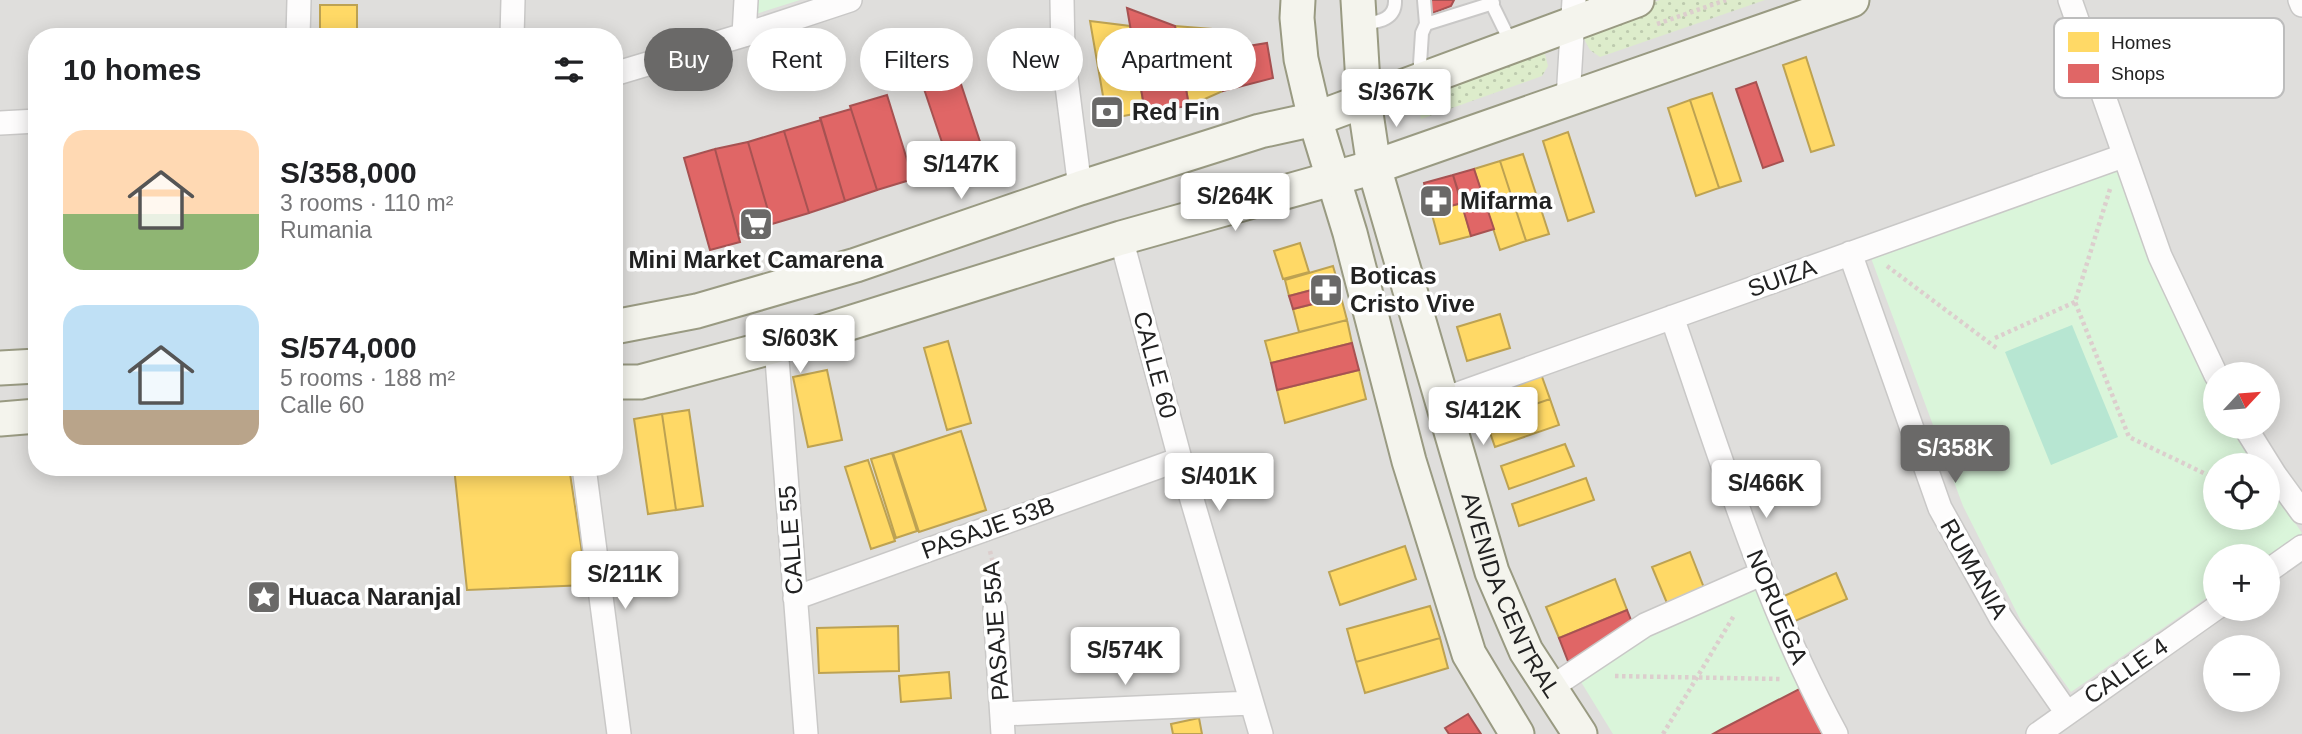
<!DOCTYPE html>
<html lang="en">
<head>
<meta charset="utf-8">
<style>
	body { margin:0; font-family:Helvetica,sans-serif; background:#f2f2f2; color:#202124; height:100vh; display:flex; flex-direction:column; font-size:26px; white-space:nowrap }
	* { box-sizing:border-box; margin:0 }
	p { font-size:23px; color:#757577 }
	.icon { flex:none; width:38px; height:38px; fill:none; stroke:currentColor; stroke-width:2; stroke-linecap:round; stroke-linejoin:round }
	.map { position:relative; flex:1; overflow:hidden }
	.side { position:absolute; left:28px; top:28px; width:595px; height:448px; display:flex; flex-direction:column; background:#fff; border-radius:28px; box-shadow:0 4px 18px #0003 }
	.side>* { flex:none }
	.banner { position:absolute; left:644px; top:28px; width:665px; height:63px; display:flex; gap:14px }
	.needle { width:46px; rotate:64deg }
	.controls { position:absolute; left:2203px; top:362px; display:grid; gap:14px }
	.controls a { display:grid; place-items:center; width:77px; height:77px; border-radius:50%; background:#fff; box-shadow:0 4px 18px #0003; font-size:35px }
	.price { position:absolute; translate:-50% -60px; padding:0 16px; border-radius:7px; background:#fff; color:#222; font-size:23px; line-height:46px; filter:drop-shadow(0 2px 4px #0008) }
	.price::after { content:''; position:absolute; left:50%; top:42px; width:21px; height:16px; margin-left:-10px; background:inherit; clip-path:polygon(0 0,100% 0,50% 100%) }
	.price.active { background:#6a6968; color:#fff }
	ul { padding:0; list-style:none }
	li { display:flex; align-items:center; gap:21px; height:175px; padding:0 35px }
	li span { display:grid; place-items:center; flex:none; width:196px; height:140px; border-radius:21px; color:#555 }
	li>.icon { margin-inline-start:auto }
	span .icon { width:84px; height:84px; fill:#fffc; stroke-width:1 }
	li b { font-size:30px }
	h2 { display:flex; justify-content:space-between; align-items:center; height:84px; padding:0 35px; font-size:30px }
	.pill { padding:0 24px; border-radius:32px; background:#fff; box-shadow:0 4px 18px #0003; font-size:24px; line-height:63px }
	.pill.active { background:#6a6968; color:#fff }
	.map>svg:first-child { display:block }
	.residential { fill:#dfdedc; fill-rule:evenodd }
	.grass { fill:url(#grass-dots) }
	.park { fill:#daf5da }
	.pitch { fill:#b7e6d2 }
	.homes { fill:#ffd966; stroke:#bda252; stroke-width:2 }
	.shops { fill:#e06666; stroke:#a75252; stroke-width:2 }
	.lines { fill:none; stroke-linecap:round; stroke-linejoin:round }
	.lane-casing { stroke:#c9c8c7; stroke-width:16 }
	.street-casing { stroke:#c9c8c7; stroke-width:26 }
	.secondary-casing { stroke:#999a82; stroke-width:37 }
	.path { stroke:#dccecd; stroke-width:4.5; stroke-dasharray:3.5 3.5; stroke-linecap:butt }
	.lane { stroke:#fdfcfc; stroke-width:12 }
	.street { stroke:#fdfcfc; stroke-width:23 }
	.secondary { stroke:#f4f4ed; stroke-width:33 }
	.labels { text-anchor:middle; stroke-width:7; stroke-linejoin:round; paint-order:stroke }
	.poi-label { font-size:24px; font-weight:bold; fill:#222; stroke:#fff; text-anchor:start }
	.street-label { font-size:24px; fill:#222; stroke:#fff }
	.key { fill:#fff; stroke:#bdbdbd; stroke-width:2 }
	.key-label { font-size:19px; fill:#222 }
</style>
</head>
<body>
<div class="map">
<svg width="2302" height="734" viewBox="0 0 2302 734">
	<defs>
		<pattern id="grass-dots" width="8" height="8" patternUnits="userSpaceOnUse" patternTransform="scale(1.75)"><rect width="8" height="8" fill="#ddeccb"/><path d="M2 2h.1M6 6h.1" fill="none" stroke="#bdcaae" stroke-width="1.8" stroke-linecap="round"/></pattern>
	</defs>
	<rect width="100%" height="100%" fill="#f0eeeb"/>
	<path class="residential" d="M0 0H2302V734H0ZM37 37H614V467H37ZM2216 374H2268V427H2216ZM2216 466H2268V518H2216ZM2216 556H2268V609H2216ZM2216 648H2268V700H2216Z"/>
	<path class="grass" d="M1660 0H1765L1600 57 1590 50 1584 39 1587 26Z
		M1538 47 1545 54 1548 66 1542 76 1421 119 1414 87Z"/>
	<path class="park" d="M756 0H800L756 14Z
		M2118 169 2145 250 2215 396 2216 427H2234L2256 465 2216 466V518H2268V483L2302 533 2268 556H2216L2215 592 2071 692 2022 623 1963 506 1871 258Z
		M1758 583 1807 685 1713 734H1613L1578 677 1671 623Z"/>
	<path class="pitch" d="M2072 325 2118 437 2051 465 2005 352Z"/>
	<path class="homes" d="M320 5H357V37H320Z
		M1090 21 1130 26 1145 112 1107 119Z
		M1175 26 1212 29 1223 91 1189 106Z
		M1806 57 1834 145 1811 152 1783 65Z
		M1712 93 1741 181 1719 188 1690 100Z
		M1690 100 1719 188 1696 196 1668 108Z
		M1568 132 1594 212 1568 221 1543 141Z
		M1523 154 1549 234 1526 241 1500 161Z
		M1500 161 1526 241 1500 250 1474 169Z
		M1462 203 1471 236 1440 244 1431 211Z
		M1300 243 1309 272 1283 279 1274 251Z
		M1333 266 1338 283 1289 296 1285 280Z
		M1341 297 1347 320 1299 332 1293 309Z
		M1500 314 1510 348 1467 361 1457 327Z
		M1347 320 1352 343 1271 363 1265 341Z
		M948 341 971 423 947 430 924 348Z
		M827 370 842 440 808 447 793 377Z
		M1359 370 1366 399 1285 423 1277 390Z
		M1541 374 1550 399 1486 421 1478 396Z
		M1550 399 1559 425 1495 447 1486 421Z
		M689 410 703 506 676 510 662 414Z
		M662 414 676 510 648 514 634 419Z
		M961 431 986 510 919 532 893 453Z
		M1565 444 1574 466 1509 489 1501 466Z
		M892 453 917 531 896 538 871 459Z
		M868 460 895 541 871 549 845 467Z
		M454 467H569L587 585 467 590Z
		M1586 478 1594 500 1519 526 1512 504Z
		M1405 546 1416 579 1340 605 1329 572Z
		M1690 552 1706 593 1669 608 1652 567Z
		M1836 573 1847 599 1795 621 1784 596Z
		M1615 579 1627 610 1559 638 1546 607Z
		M1430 606 1440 638 1356 662 1347 629Z
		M898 626 899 671 819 673 817 628Z
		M1440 638 1448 668 1365 693 1356 662Z
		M949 672 951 698 901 702 899 676Z
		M1199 718 1202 734H1173L1171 724Z"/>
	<path class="shops" d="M1424 0H1454L1451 6 1430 14Z
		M1127 8 1175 26 1189 106 1145 112Z
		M1267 43 1273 78 1223 91 1217 51Z
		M959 78 985 157 951 169 924 89Z
		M1756 82 1783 161 1763 168 1736 89Z
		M887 95 913 179 877 190 850 106Z
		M851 109 877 190 845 201 820 118Z
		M821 120 845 201 809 213 784 131Z
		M784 131 809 213 772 224 748 142Z
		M748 142 772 224 738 234 715 149Z
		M715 149 740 242 710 250 684 158Z
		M1474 169 1494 229 1471 236 1453 175Z
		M1453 175 1462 203 1431 211 1424 183Z
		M1338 283 1341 297 1293 309 1289 296Z
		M1352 343 1359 370 1277 390 1271 363Z
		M1627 610 1633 625 1571 669 1559 638Z
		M1807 685 1829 734H1713L1722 729Z
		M1468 714 1481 734H1449L1445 728Z"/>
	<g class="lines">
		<g class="lane-casing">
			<path id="lane" d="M1490 0 1512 45
				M1426 24 1493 3
				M1360 25C1376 22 1396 21 1395 0
				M1419 79 1422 33 1426 24 1424 0"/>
		</g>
		<g class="street-casing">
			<path id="street" d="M1062 0 1063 54 1080 188
				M2070 0 2160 256 2216 375
				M2300 0 2302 5
				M744 35 746 0
				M298 37 299 0
				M512 37 513 0
				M614 74 744 35 850 0
				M1568 99 1574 0
				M0 123 37 121
				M1121 238 1180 459 1261 734
				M1850 253 1940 508 2001 618 2067 713
				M1672 317C1721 458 1764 602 1836 734
				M776 346 806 734
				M1441 400 2123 156
				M2245 427 2275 475 2302 512
				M584 467 619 734
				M2268 571 2302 547
				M795 598 1180 459
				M995 609 1003 734
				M1549 689 1645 625 1761 574
				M1002 714 1251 703
				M2038 734 2216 608"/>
		</g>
		<g class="secondary-casing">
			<g id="secondary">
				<path d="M1298 0 1297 18 1301 59 1315 119 1350 233 1409 461 1469 654 1517 734"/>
				<path id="s1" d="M1358 0 1364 100 1374 167 1492 572 1526 651 1580 734"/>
				<path d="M614 327 697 311 856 265 1080 188 1260 131 1315 119 1637 0"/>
				<path d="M0 368 37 366"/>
				<path d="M614 382H640L776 346 1121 238 1374 167 1852 0"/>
				<path d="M0 419 37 416"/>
			</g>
		</g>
		<path class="path" d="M1657 24 1726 0
			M2110 189 2075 302 2129 437 2216 479
			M1887 266 1999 350
			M1995 338 2075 302
			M990 551 994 567V587
			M1615 676 1782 679
			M1663 734 1735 614"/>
		<use href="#lane" class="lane"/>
		<use href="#street" class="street"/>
		<use href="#secondary" class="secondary"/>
	</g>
	<defs>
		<g id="bank-square" transform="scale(1.75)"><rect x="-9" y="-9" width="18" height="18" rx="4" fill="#6a6968" stroke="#fff"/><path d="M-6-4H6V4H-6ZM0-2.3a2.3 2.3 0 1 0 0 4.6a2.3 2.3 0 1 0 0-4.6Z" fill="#fff"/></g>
		<g id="pharmacy-square" transform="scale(1.75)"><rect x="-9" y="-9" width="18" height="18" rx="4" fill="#6a6968" stroke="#fff"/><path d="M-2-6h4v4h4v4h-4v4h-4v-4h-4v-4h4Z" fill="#fff"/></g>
		<g id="supermarket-square" transform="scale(1.75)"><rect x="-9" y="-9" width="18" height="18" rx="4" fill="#6a6968" stroke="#fff"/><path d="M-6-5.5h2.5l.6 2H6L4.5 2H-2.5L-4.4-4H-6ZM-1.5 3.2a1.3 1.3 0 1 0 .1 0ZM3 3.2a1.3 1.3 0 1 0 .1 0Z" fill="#fff"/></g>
		<g id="sight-square" transform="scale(1.75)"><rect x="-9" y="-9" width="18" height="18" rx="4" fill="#6a6968" stroke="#fff"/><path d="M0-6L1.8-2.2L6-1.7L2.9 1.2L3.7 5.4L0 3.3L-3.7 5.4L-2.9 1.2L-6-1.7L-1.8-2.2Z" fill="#fff"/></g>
	</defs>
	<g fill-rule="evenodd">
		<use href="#bank-square" x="1107" y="112"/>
		<use href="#pharmacy-square" x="1436" y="201"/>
		<use href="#supermarket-square" x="756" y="224"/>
		<use href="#pharmacy-square" x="1326" y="290"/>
		<use href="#sight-square" x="264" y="597"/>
	</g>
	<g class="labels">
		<g class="poi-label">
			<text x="1132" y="120">Red Fin</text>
			<text x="1460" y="209">Mifarma</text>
			<text x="756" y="268" text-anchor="middle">Mini Market Camarena</text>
			<text x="1350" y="284">Boticas<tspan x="1350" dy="28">Cristo Vive</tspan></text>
			<text x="288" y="605">Huaca Naranjal</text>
		</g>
		<g class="street-label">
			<text transform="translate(1782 278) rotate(-20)" y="8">SUIZA</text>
			<text transform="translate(1155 365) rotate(75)" y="8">CALLE 60</text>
			<text transform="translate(988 528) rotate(-20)" y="8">PASAJE 53B</text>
			<text transform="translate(791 540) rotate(-94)" y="8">CALLE 55</text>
			<text transform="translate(1974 569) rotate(60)" y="8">RUMANIA</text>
			<text dy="8" stroke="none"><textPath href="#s1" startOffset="618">AVENIDA CENTRAL</textPath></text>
			<text transform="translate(1777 607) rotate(67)" y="8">NORUEGA</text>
			<text transform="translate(996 631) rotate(-94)" y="8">PASAJE 55A</text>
			<text transform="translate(2126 671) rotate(-35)" y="8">CALLE 4</text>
		</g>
	</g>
	<rect x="2054" y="18" width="230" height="80" rx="10" class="key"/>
	<rect x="2068" y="32" width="31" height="20" fill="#ffd966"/>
	<rect x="2068" y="64" width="31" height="19" fill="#e06666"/>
	<g class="key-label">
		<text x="2111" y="49">Homes</text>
		<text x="2111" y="80">Shops</text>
	</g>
</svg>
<div class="controls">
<a><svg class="needle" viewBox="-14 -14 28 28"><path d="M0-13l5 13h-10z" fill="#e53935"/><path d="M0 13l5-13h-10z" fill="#757577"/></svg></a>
<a><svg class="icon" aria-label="locate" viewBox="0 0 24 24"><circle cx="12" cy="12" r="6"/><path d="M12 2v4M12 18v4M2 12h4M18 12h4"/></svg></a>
<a>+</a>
<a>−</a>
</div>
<b class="price" style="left:1396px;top:129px">S/367K</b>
<b class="price" style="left:961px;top:201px">S/147K</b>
<b class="price" style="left:1235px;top:233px">S/264K</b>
<b class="price" style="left:800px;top:375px">S/603K</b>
<b class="price" style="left:1483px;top:447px">S/412K</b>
<b class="price active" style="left:1955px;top:485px">S/358K</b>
<b class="price" style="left:1219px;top:513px">S/401K</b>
<b class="price" style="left:1766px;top:520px">S/466K</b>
<b class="price" style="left:625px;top:611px">S/211K</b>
<b class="price" style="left:1125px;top:687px">S/574K</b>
<div class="banner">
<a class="pill active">Buy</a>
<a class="pill">Rent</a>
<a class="pill">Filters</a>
<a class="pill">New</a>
<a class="pill">Apartment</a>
</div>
<section class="side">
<h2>10 homes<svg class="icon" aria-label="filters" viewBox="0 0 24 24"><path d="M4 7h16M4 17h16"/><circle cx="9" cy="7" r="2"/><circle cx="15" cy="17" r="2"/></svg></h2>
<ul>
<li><span style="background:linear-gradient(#ffd9b3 60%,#8fb573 0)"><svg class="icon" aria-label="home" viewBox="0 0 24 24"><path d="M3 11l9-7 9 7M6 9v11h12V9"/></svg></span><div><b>S/358,000</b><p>3 rooms · 110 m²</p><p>Rumania</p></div></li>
<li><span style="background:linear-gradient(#bfe0f5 75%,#b9a48a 0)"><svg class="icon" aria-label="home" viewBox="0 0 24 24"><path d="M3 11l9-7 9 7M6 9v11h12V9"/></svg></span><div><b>S/574,000</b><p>5 rooms · 188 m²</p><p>Calle 60</p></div></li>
</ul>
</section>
</div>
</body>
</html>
